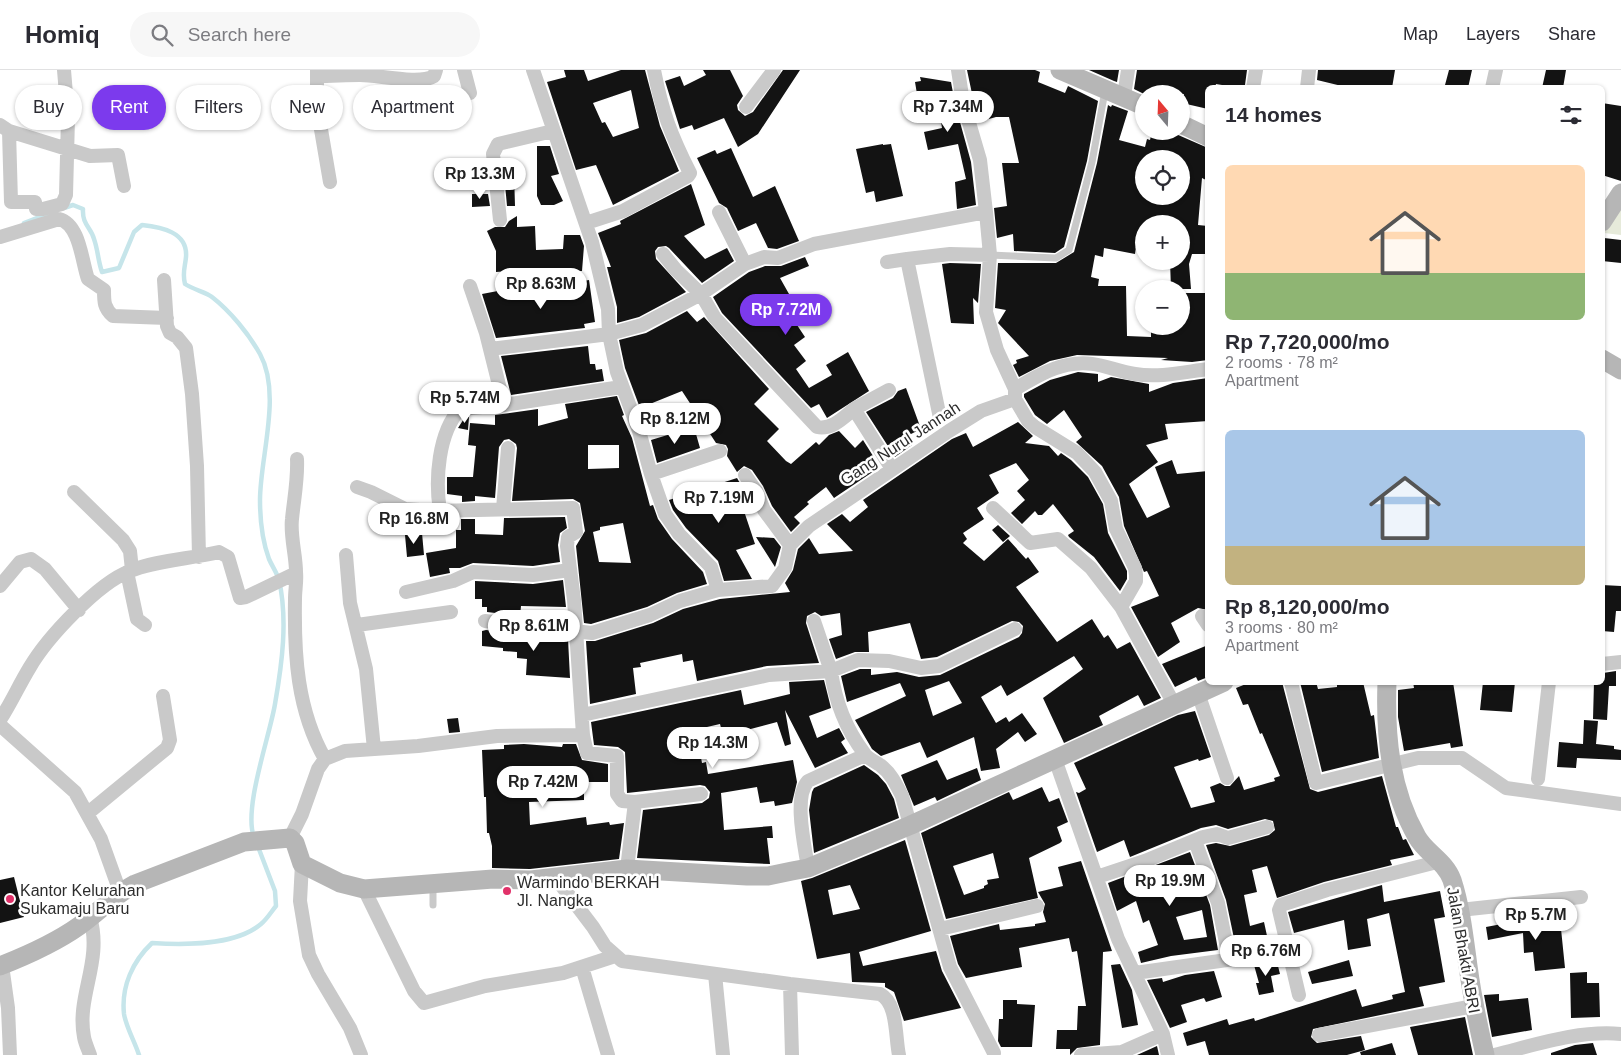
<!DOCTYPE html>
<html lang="en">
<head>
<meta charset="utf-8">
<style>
	body { margin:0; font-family:Helvetica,sans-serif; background:#f7f7f7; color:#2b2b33; height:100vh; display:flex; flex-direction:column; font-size:19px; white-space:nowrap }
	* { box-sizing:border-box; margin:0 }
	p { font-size:16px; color:#7c7c81 }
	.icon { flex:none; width:28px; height:28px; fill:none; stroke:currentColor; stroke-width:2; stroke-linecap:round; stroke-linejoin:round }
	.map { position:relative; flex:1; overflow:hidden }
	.details { position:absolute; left:1205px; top:15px; width:400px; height:600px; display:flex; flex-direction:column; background:#fff; border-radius:8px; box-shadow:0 1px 4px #0004 }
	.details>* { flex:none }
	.hud { position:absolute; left:15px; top:15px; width:475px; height:45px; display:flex; gap:10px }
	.needle { width:32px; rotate:341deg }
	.tools { position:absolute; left:1135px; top:15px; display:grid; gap:10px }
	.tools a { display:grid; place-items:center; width:55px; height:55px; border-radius:50%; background:#fff; box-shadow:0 1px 4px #0004; font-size:25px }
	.price { position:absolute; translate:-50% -42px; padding:0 11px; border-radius:18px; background:#fff; color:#222; font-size:16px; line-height:32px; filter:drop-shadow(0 1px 2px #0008) }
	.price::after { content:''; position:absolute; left:50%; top:30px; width:15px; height:11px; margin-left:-8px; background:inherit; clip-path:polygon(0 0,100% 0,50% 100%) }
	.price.active { background:#7c3aed; color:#fff }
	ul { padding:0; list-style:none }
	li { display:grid; align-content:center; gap:10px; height:265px; padding:0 20px }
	li span { display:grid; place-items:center; height:155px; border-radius:8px; color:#555 }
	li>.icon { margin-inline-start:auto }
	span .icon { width:90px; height:90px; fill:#fffc; stroke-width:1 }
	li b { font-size:21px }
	h2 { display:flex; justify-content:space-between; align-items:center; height:60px; padding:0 20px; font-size:21px }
	.tag { padding:0 18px; border-radius:22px; background:#fff; box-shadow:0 1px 4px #0004; font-size:18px; line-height:45px }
	.tag.active { background:#7c3aed; color:#fff }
	header { display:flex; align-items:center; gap:30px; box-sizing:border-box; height:70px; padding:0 25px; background:#fff; border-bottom:1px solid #e1e1e2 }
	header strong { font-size:24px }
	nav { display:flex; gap:28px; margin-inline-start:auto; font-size:18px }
	.search { width:350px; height:45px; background:#f7f7f7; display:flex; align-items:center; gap:12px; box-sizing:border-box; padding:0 18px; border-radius:28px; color:#7c7c81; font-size:19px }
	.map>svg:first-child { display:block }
	.green { fill:#e6eada }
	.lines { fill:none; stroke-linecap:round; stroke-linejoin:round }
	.stream { stroke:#c6e5ea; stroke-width:4.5 }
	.building { fill:#131313; fill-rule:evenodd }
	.lane { stroke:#c9c9c9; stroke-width:7 }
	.street { stroke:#c9c9c9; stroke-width:14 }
	.secondary { stroke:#b6b6b6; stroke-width:19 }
	.poi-dot { fill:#e13169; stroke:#fff; stroke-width:2 }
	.labels { text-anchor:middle; stroke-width:5; stroke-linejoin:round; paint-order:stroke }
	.street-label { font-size:16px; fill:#2c2c2c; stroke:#fff }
	.poi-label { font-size:16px; fill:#2c2c2c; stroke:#fff; text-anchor:start }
</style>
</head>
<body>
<header>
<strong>Homiq</strong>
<div class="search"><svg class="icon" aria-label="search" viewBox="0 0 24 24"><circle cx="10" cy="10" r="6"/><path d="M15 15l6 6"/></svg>Search here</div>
<nav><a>Map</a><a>Layers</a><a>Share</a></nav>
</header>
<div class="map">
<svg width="1621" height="985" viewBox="0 0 1621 985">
	<rect width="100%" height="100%" fill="#fff"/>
	<path class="green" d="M1621 134V165L1604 163Z"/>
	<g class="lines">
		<path class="stream" d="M64 138 73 135 83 139C82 155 91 157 94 169 98 180 98 191 102 202L119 198 134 162 142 155C161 157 188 162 186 187 185 198 182 203 185 214 194 220 206 222 212 227 230 241 249 264 260 284 282 324 260 387 260 430 260 451 262 470 269 489 272 496 277 503 279 510 288 550 282 594 275 634 270 665 243 739 254 767
			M24 153 47 144
			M139 985C135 972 126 957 124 944 121 916 133 891 152 873 184 875 235 876 261 854 267 849 271 842 276 836L275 821 257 774"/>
	</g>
	<path class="building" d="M564 0H584L588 11 621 0H645L660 56 679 101 613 135 596 95 576 100 547 12 566 7ZM631 20 639 58 613 67 605 52 602 53 593 33Z
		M703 0H730L743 26 737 35 738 40 745 46 753 42 783 0H800L758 64 738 77 724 48 694 60 692 55 680 59 665 11 680 6 684 16 706 5Z
		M967 0H1035L1040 2 1038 12 1065 23 1068 16 1098 31 1087 91 1064 177 1055 183 1014 181 1013 164 997 168 994 138 1007 136 1002 93H1019L1009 47H996L978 52Z
		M1089 0H1119L1117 12 1114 11Z
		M1137 0H1247L1245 15H1241L1240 18 1216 14 1215 18H1208V39L1182 33 1184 24H1144L1134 19Z
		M1318 0H1395L1392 18H1350L1317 10Z
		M1449 0H1472L1468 18H1449L1445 15Z
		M1546 0H1566L1563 18H1542Z
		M920 7 951 12 955 34 971 92 976 135 957 139 955 112 966 109 958 74 928 80 924 62 942 58 938 33 919 36 915 12 921 11Z
		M1602 33 1621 36V111L1602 105Z
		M1108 35 1111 37 1112 35 1128 41 1119 70 1145 77 1147 69 1150 70 1151 66 1160 68 1162 61H1169L1208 78V111L1202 108 1198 155 1208 156V184H1192L1189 194 1191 219H1171L1170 191H1181V154H1144V170L1137 169 1135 184 1104 178 1103 187 1095 185 1091 207 1099 209 1098 216H1126L1127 266 1151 267V256H1181V223H1208V290L1192 292 1161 290 1168 288 1077 285 1050 291 1019 307 1013 295 1017 293 1016 290 1029 286 998 253 1006 240 995 238 998 193H1056L1074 182 1097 93ZM1144 89H1181V126H1144Z
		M883 74V75L891 74 903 126 876 132 874 121 866 123 856 79Z
		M537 76H550L559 104 551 106 563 131 554 135H541L537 126Z
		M731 78 753 127 775 116 799 171 777 179 768 178 756 153 738 161 727 138 719 133 697 88 715 80 717 84Z
		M508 90 514 103 515 136H507L503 92Z
		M691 114 705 155 684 166 705 189 727 178 734 191 702 213 669 178 666 176 658 177 655 181 656 189 686 222 639 247 617 253V237L607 197H611L598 163 621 154 620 151Z
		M472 124H488L490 136 472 137Z
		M517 146V157L535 156 536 180 563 179 564 165H580L584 176 582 201H530L529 198H509V201L496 202V181L487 161 495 157H505L509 151Z
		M1604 168 1621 170V193L1602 191Z
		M805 187 809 196 780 208 802 247 795 252 805 267 794 275 806 291 796 299 809 318 832 305 826 295 848 282 869 321 827 348 819 334 811 338 722 243 713 227 749 202 765 196H781Z
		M950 193 981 194 978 233 973 228 974 254 951 253 942 194Z
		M589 210 595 252 584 254 585 258 496 268 482 224 503 220 504 225Z
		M687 241 697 252 704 247 769 319 754 334 779 359 767 371 786 391 791 394 816 372 819 375 829 365 839 361 855 378 863 370 880 397 834 428 826 417 807 432 809 434 794 447 800 453 791 462 772 436 763 416 752 400 744 396 737 402 727 386 728 379 726 375 716 373 682 321 640 338 625 298 619 270 646 263Z
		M588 276 590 294H595L596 300 602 299 604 311 511 325 501 286Z
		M1078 302 1098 304V312L1111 307 1149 314V322L1173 313 1208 308V351L1165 354 1168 369 1146 375 1158 392 1129 414 1147 448 1170 437 1155 397 1172 390 1177 404 1208 401V540L1198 538 1171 553 1180 572 1158 587 1131 537 1159 526 1147 501 1144 502 1124 456 1119 427 1102 396 1076 372 1082 367 1064 340 1047 354 1035 345 1024 327V324L1050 310Z
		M906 318 921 359 907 366 912 375 895 387 866 342 893 328 898 321Z
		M617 326 624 345 622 346 632 368 650 436 653 435 658 449 672 469 703 502 707 514 677 523 647 537 591 554 584 553 576 476 585 461 580 433 573 429 512 431 517 378 516 374 509 369 504 370 499 377 495 428 475 426V431L462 432V426L447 424V407H473L476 376 468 375 470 353 495 355V345L538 339V356L568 348 565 334ZM588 375H619V398L588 399ZM623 453 631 493 599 492 593 462 600 460V457Z
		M465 347H469L468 360 458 358Z
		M1018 352 1033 366 1025 373 1049 376 1058 386 1061 383 1071 390 1088 407 1103 434 1108 463 1127 501V509L1120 521 1094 487 1069 467 1068 465 1074 461 1053 434 1042 445H1038L1035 441 1022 454 1011 443 1025 430 1017 421 1029 410 1016 393 989 405 999 423 977 438 984 449 963 463 967 469 963 473 984 491 1008 469 1026 489 1028 487 1039 502 1016 517 1057 572 1092 549 1104 568 1108 565 1117 579 1130 572 1161 628 1144 636 1138 625 1099 646 1103 655 1064 673 1043 628 1083 599 1074 586 1007 626 1001 615 981 627 996 653 1006 647 1009 652 1022 643 1037 664 1025 672 1018 662 996 679 1000 698 981 701 974 667 927 688 920 672 881 686 872 679 855 650 906 626 900 613 847 632 841 606 860 599H871V605L897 602 919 607 940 605 1019 567 1022 563 1023 556 1019 552 1012 551 937 587 921 589 910 553 868 562 869 582H855L836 589 829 569 842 565 840 543 821 546 815 542 807 546 806 553 819 593 767 596 697 611 693 590 683 592 682 584 640 593 641 597 633 598 636 624 590 634 586 571H595L653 553 683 539 720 529 790 522 785 513 793 500 798 479 809 468 819 484 853 481 827 454 842 444 850 452 868 437 863 430 952 369 966 363 973 377ZM949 611 962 633 933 646 925 620Z
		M694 357 700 378 657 393 651 370Z
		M737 408 753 436 744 441 755 474 736 480 752 509 724 511 718 491 686 458 673 440 669 430Z
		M565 447 567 458 560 463 558 475 560 492 533 496 473 493 460 498H449L450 503 430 507 426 483 456 478V460H461V449H475V464L503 465 504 448Z
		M998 455 1010 466 1003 472 992 460Z
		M422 463 424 485 407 487 405 465Z
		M756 467 774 468 781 477 775 497Z
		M563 510 566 537 521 536 520 546 487 542V537H482V529H475V511L533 514Z
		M1602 515 1621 516V541H1616L1614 562 1602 561Z
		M486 560 568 569 570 608 526 605 527 589 517 588V582L503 581V578L482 576V561Z
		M1208 575V607L1198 611 1196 607 1175 617 1162 594Z
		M1616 601V616H1609L1607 650 1593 649 1594 612H1602L1603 603Z
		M824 610 831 638 809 646 817 668 839 658 845 669 841 672 848 683 815 698 785 640 791 674 785 676 777 652 743 661 745 668 725 673 720 654 694 660 698 682H700L702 693 706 692 708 704 793 690 797 712 792 733 775 736 774 731 760 733 757 717 721 723 724 760 772 756 773 768H767L770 794 637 788 643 740 702 733 709 728 710 722 705 716 700 715 627 723 625 682 618 677 594 675 591 652 741 620 744 635 790 624 789 612Z
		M1251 612H1282L1310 719 1318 722 1382 706 1396 757H1398L1403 770 1406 769 1414 785 1390 790 1392 795 1324 812 1277 828 1267 796 1252 800 1257 822 1244 825 1250 856 1264 852 1269 875 1236 878 1226 830 1206 775 1216 773 1230 776 1269 765 1275 760 1273 751 1265 749 1228 759 1216 755 1201 758 1130 787 1124 770 1097 782 1076 722 1079 723 1086 719 1074 693 1178 645 1195 641 1211 687 1199 691 1198 689 1174 697 1191 738 1215 732 1210 717 1220 713 1225 716H1230L1239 706 1244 720 1275 711 1274 708 1280 706 1262 663 1260 664 1248 634 1243 635 1236 618Z
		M1300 612H1316L1318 619 1337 617V612H1363L1371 646 1374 645 1379 688 1322 702Z
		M1413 612H1453L1463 676 1451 678 1450 673 1404 681 1398 647V620L1414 618Z
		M1483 612H1515L1512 642 1480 640Z
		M458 648 460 662 449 663 447 649Z
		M1584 650 1598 651 1596 674 1614 676V679L1621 680V690L1577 688 1576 698 1557 697 1559 672 1583 674Z
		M524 674 562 677 563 674H576L582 690 608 694V712H584V730L529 732 530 755 586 747 587 755 609 752 610 755 624 753 619 789 530 799 492 798V776L489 763H487L486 727H484L482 680 504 679V675Z
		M937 690 947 710 977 698 981 710 937 731 935 727 914 736 901 705Z
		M864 695 878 705 886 714 894 729 899 748 814 783 809 740 812 722 814 718Z
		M1042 717 1049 732 1059 728 1068 752 1057 757 1062 771 1060 773 1029 788 1038 828 946 849 921 763 1009 722 1013 730ZM993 783 999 808 987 810 988 814 984 816V818L964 825 953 796Z
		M905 770 931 861 859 882 863 896 936 881 942 901 961 938 904 951 894 922 885 917V913L852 912 850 883 817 889 801 811 812 808ZM850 815 860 839 833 845 828 820Z
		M1190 782 1210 835 1218 880 1171 886 1141 893 1138 882 1158 875 1149 850 1143 853 1136 831 1117 841 1108 813ZM1202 840 1207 867 1184 870 1176 847Z
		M1081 791 1112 881 1103 882 1100 975 1077 978 1070 985V979H1056L1057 960H1077L1078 936H1086L1077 881 1072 882 1069 868 1019 878 1022 897 966 908 958 894 950 866 999 854 1000 860 1035 856V854L1046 852 1043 842 1045 834 1038 822 1063 816 1058 797Z
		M14 807 24 847 0 853V810Z
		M1382 815 1384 832 1440 821 1445 847 1434 849 1445 912 1419 917 1424 936 1313 959 1311 967 1317 973 1361 966 1365 980 1347 985H1209L1205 971 1187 976 1183 963 1227 949 1229 955 1254 948 1255 951 1356 919 1362 937 1393 929 1392 925 1405 922 1389 843 1367 849 1371 876 1348 880 1344 850 1294 863 1288 842Z
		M1560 849 1565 898 1535 901 1533 882 1524 883 1523 863 1488 870 1486 857 1523 850 1524 853Z
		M1349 890 1353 906 1312 914 1308 902Z
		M1277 892 1280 904 1271 906 1274 922 1259 925 1256 913H1259L1254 895Z
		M1120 894 1132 920 1138 955 1122 958 1111 895Z
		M1214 901 1222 927 1206 932 1204 928 1181 935 1187 952 1170 958 1147 910 1162 908 1163 912 1185 905Z
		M1587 902V913H1599L1600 947 1571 948 1570 903Z
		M1499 924V931L1528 928 1532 960 1492 967 1484 925Z
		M1003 930H1017V934L1035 935 1032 977H1001L998 971 999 949H1003Z
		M1465 947 1473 985H1418L1410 957Z
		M1392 973 1396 985H1361L1360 982Z
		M1593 973 1597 985H1551V983L1575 975Z
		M1157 976 1159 985H1137Z"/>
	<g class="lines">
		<path class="lane" d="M990 185 1056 188 1069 180 1092 92 1105 21
			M433 835V814"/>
		<path class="street" d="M317 0V36L330 112
			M464 0 470 23
			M533 0 592 172 608 239 609 264 617 302 639 361 651 404 665 444 679 464 711 497 718 520
			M958 0 963 32 980 90 986 142 990 185 986 242 997 280 1015 319V329
			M317 6C332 6 346 5 360 5 378 5 420 15 434 6L436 0
			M1253 18 1256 0
			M1307 18 1309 0
			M1492 18 1496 0
			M1124 26 1128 0
			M746 37 774 0
			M0 55 9 61 90 86 118 85 124 116
			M9 61 11 132H35L36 139H43L62 134 66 125 68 48 64 0
			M719 142 745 194
			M500 150 493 84 498 74 553 61
			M586 153 623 141 688 106 690 103C671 65 662 42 654 0
			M0 167 59 149C80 154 82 193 88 209L104 220C104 232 104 238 113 246L167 248
			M663 184 676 200 701 224 715 248 817 357C832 360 843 348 854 339L892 399
			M887 192 907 189
			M164 210 167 256 170 263 177 267 186 278 192 324 197 396 199 487
			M470 216 486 263 504 335
			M490 279 609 264 642 255 701 224 745 194 764 187 778 188 814 174 986 142
			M1015 319C1032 309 1048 299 1067 295 1095 289 1110 300 1135 304 1159 308 1184 302 1208 299
			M854 339 889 320
			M940 348 907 189 950 184 990 185
			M297 389C298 410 294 428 292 449 290 466 296 485 296 502 297 511 295 520 295 529 294 585 297 640 325 689
			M651 404 720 381
			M745 405 756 421 764 440 790 475
			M357 417 371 422 405 439 434 441 573 438 576 462 568 467 567 476 574 530 583 665 587 683 617 686V724L622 731 635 732 701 724
			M74 422 123 470 130 481 132 500
			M993 438 1030 473 1058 469 1091 498 1121 537
			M503 439 508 378
			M440 441C435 410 438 363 460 339L504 335 621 317
			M346 485 350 533 366 599 374 679
			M127 502 137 549 145 555
			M0 516 20 492 31 489 45 499 79 540
			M406 522 453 511 473 502 533 505 570 500
			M1202 546 1208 555
			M485 551 592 563 650 545 680 531 718 520 772 516 785 498 790 475 809 456 949 361 981 341 1015 329 1028 351 1035 357 1077 383 1095 402 1111 431 1116 459 1135 498 1136 505V511L1121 537 1174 634
			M814 551 831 601 858 590 889 591 921 598 939 596 1015 559
			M357 555 451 542
			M1602 594 1621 592
			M1291 612 1316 713 1418 688H1462L1506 718 1621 734
			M1198 623 1227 708
			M582 645 769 605 831 601C835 630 846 659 864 683 867 688 874 691 880 695 891 703 896 714 902 726L950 897 994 983
			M0 650C11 633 19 615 30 597 47 568 98 513 130 501 157 490 190 489 219 482L228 487 240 528 246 527 296 503
			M0 655 75 722 101 769 120 822
			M1055 689 1118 869 1163 964 1168 985
			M1538 709 1549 612
			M88 743 167 678 170 670 163 626
			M290 768 302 744 318 699 325 689 345 681 418 676 497 666 583 665
			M1195 771 1218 833 1229 888
			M302 794 300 831 309 885 318 904 350 958 361 985
			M808 798C805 777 793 727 808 711L865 685
			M627 799 635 732
			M555 807 593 857 605 876 622 891 790 914 880 924C898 933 895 967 899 985
			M1097 807 1145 791 1203 767 1217 764 1228 768 1267 757
			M364 819 414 921 424 933 485 916 563 903 615 886
			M1460 840 1581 827
			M90 847C103 892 76 926 84 967 85 973 88 979 90 985
			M940 859 1037 836
			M2 895 8 938 10 985
			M582 897 608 985
			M1135 903 1290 881
			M715 904 723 985
			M790 914 792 985
			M1299 925 1279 840 1281 835 1327 820 1441 791
			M1319 965 1474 936
			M1081 985 1122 982 1163 964
			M1494 985C1535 975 1578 960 1621 964"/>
		<path class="secondary" d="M1060 0 1144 36
			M1181 54 1208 67
			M1602 152 1621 123
			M1602 289 1621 300
			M1387 612C1385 665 1390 720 1417 767 1426 783 1445 791 1452 810 1461 838 1464 867 1468 896 1472 926 1478 955 1485 985
			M0 896C28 885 55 873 79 856 99 842 114 825 135 814L244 772 290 768 295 773 302 794 340 813 364 819 493 809 531 810 627 799 747 806H768L792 801 808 798 911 755 1224 612"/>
	</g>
	<g class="poi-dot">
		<circle cx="507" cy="821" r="5"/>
		<circle cx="10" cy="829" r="5"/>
	</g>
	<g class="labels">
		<g class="street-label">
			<text transform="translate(900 373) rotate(-33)" y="6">Gang Nurul Jannah</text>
			<text transform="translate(1464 880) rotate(80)" y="6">Jalan Bhakti ABRI</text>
		</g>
		<g class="poi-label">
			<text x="517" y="818">Warmindo BERKAH<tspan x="517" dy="18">Jl. Nangka</tspan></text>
			<text x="20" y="826">Kantor Kelurahan<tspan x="20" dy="18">Sukamaju Baru</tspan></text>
		</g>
	</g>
</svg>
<div class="tools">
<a><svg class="needle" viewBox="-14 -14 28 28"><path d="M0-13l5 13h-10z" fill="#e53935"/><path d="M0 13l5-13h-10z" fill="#7c7c81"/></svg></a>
<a><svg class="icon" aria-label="locate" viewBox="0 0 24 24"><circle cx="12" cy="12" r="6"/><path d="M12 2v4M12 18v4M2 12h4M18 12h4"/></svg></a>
<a>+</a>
<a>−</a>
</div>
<b class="price" style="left:948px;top:63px">Rp 7.34M</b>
<b class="price" style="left:480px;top:130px">Rp 13.3M</b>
<b class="price" style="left:541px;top:240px">Rp 8.63M</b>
<b class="price active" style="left:786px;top:266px">Rp 7.72M</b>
<b class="price" style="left:465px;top:354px">Rp 5.74M</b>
<b class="price" style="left:675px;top:375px">Rp 8.12M</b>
<b class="price" style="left:719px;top:454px">Rp 7.19M</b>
<b class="price" style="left:414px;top:475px">Rp 16.8M</b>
<b class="price" style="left:534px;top:582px">Rp 8.61M</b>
<b class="price" style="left:713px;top:699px">Rp 14.3M</b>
<b class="price" style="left:543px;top:738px">Rp 7.42M</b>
<b class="price" style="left:1170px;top:837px">Rp 19.9M</b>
<b class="price" style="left:1536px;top:871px">Rp 5.7M</b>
<b class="price" style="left:1266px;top:907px">Rp 6.76M</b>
<div class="hud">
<a class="tag">Buy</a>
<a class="tag active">Rent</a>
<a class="tag">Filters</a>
<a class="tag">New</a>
<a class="tag">Apartment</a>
</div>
<section class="details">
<h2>14 homes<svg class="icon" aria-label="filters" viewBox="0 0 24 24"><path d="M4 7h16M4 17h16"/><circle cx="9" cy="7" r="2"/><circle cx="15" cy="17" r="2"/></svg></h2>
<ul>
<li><span style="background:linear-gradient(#ffd9b3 70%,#8fb573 0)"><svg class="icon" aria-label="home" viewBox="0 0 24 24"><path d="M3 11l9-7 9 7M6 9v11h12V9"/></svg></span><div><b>Rp 7,720,000/mo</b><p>2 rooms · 78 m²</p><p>Apartment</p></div></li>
<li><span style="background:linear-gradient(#a9c7e8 75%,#c2b280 0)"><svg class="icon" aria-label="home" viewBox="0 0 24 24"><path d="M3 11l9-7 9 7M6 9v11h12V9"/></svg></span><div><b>Rp 8,120,000/mo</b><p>3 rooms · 80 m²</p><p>Apartment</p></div></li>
</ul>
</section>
</div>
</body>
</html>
